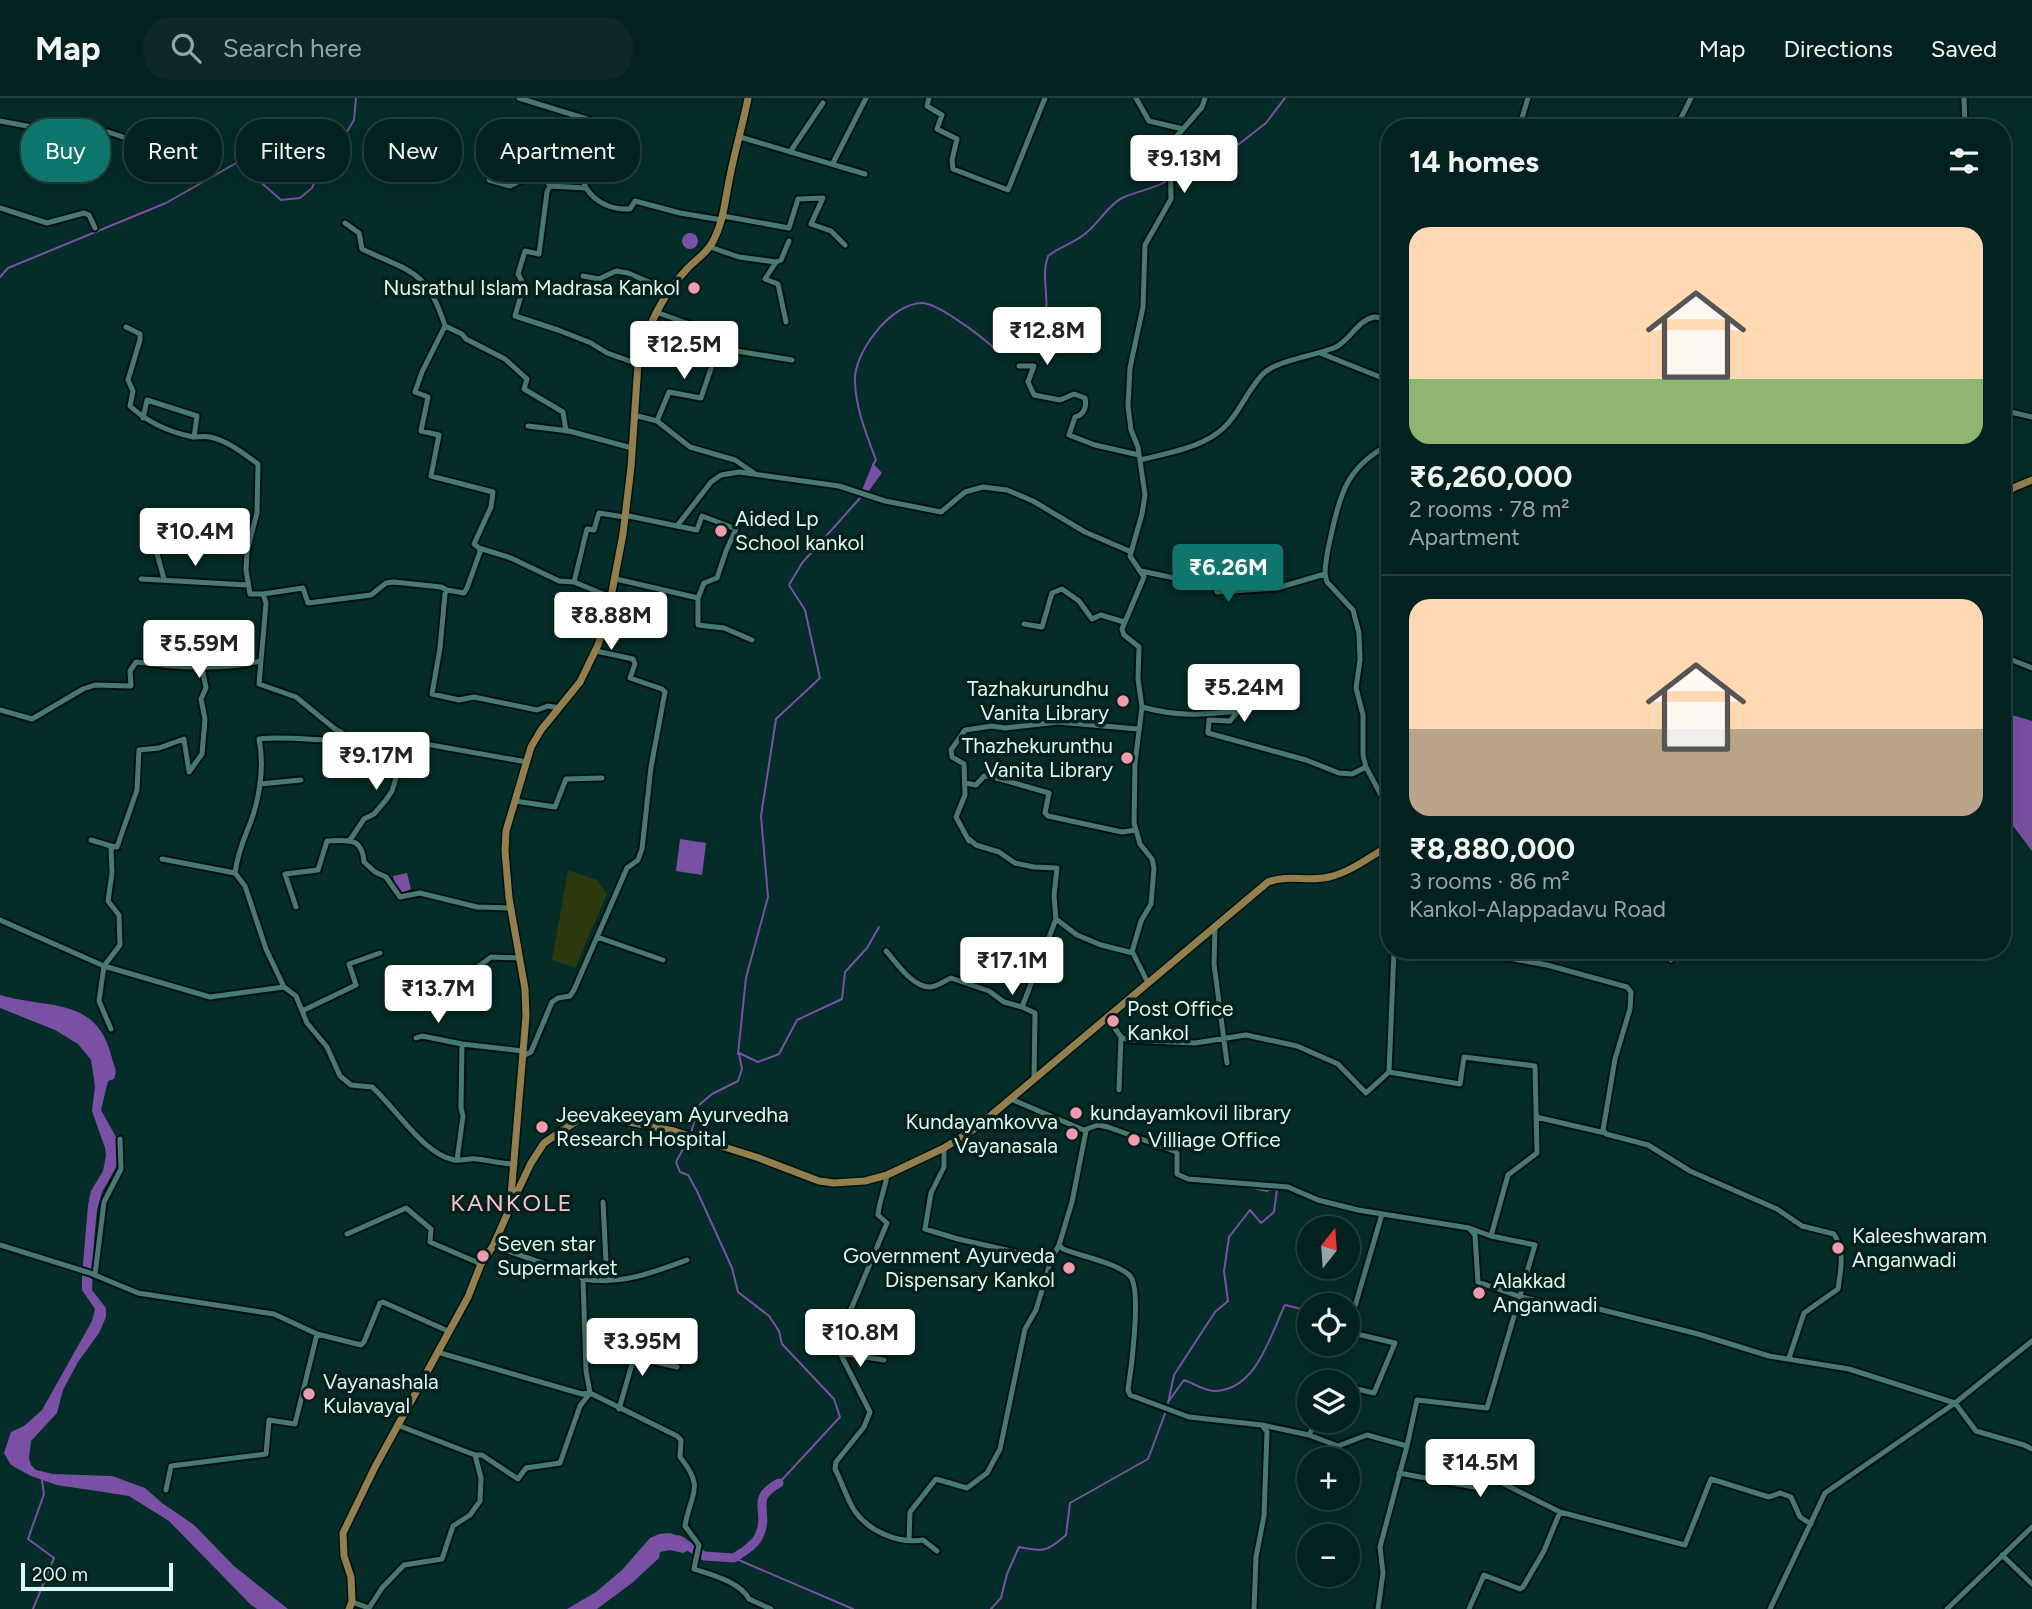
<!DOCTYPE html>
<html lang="en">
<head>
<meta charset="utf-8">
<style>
	body { margin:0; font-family:Figtree,sans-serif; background:#0d2927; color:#f1f3f6; height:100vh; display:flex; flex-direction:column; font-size:26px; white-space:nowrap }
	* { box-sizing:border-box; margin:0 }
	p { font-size:23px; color:#97a3a4 }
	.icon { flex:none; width:38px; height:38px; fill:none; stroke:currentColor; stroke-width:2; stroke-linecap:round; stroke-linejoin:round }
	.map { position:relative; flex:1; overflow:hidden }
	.panel { position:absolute; left:1381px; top:21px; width:630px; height:840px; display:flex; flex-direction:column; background:#03211e; border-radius:28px; box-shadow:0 7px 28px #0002,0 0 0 2px #243e3c }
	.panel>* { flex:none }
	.banner { position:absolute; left:21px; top:21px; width:665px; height:63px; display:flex; gap:14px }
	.needle { width:46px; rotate:17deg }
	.tools { position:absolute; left:1297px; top:1118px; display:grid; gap:14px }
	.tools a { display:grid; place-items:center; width:63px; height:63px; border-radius:50%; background:#03211e; box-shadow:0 7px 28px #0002,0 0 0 2px #243e3c; font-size:35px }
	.scale { position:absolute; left:21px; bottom:18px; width:152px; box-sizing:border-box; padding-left:7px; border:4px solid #def7f3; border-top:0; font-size:19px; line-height:24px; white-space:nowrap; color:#def7f3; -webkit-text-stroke:5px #06201d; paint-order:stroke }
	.price { position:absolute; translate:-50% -60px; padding:0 16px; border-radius:7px; background:#fff; color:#222; font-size:23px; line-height:46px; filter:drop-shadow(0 2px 4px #0008) }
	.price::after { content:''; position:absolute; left:50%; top:42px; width:21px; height:16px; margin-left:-10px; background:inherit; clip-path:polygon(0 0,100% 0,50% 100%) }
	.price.active { background:#0f766e; color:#fff }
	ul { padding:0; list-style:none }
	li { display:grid; align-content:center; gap:14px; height:371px; padding:0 28px }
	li+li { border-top:2px solid #243e3c }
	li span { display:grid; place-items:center; height:217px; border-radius:21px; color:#555 }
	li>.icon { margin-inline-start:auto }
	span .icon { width:126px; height:126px; fill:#fffc; stroke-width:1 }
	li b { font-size:30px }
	h2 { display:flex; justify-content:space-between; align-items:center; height:84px; padding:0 28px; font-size:30px }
	.pill { padding:0 24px; border-radius:28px; background:#03211e; box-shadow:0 7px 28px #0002,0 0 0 2px #243e3c; font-size:24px; line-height:63px }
	.pill.active { background:#0f766e; color:#fff }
	header { display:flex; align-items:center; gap:42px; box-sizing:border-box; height:98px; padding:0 35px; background:#03211e; border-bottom:2px solid #243e3c }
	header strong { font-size:33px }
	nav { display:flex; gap:38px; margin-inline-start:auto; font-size:24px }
	.search { width:490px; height:63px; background:#0d2927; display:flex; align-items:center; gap:18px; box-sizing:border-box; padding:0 24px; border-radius:28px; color:#97a3a4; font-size:26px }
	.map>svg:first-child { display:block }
	.built { fill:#043833 }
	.green { fill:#2b390c }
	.water { fill:#7950a3 }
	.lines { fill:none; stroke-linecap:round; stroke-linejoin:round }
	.stream { stroke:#7950a3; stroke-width:2 }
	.river { stroke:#7950a3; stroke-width:9 }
	.minor-casing { stroke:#001210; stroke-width:9 }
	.major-casing { stroke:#001210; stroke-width:10 }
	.minor { stroke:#487972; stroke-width:5 }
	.major { stroke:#937e4d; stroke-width:7 }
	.poi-dot { fill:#f29aae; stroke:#06201d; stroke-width:2.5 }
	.labels { text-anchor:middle; stroke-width:7; stroke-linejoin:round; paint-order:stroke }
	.poi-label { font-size:21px; fill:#def7f3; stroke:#06201d; text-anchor:start }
	.quarter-label { font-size:24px; letter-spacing:2px; fill:#f7c3cd; stroke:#06201d }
</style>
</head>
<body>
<header>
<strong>Map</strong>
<div class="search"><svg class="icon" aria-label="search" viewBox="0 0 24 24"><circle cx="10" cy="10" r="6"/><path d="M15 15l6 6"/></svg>Search here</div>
<nav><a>Map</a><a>Directions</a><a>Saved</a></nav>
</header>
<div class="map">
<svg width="2032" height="1511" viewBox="0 0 2032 1511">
	<rect width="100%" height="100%" fill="#042c28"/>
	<path class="built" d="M628 485 639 488 646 498V504L632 515 624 508Z"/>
	<path class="green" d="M568 772 597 782 607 796 575 870 552 862Z"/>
	<path class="water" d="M682 143a8 8 0 1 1 16 0a8 8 0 1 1-16 0Z
		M873 365 882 375 868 394 862 392Z
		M2002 614 2032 623V753L2007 720 2002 705Z
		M680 741 706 745 702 777 676 773Z
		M407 775 411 791 398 797 393 778Z
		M0 897C50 912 96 897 112 960 114 969 118 971 114 981L108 983 101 1012 116 1039 118 1051V1066L102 1094 97 1112 94 1143 92 1192 106 1210V1219L99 1235 78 1264 63 1292 57 1315 31 1343 29 1360 31 1367 36 1372 53 1376 112 1378 145 1390 162 1405 194 1427 234 1468 288 1511H257L251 1507 169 1423 129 1398 57 1387 31 1378 11 1367 4 1355 11 1334 24 1328 42 1312 92 1223 95 1211 82 1192V1178L88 1107 91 1093 103 1073 106 1057 105 1050 92 1013 95 988 91 962 78 946 55 932 0 910Z
		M670 1435 685 1440 690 1445 687 1453 683 1455 670 1452 660 1454 659 1460 632 1485 597 1511H567L596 1494 622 1472 650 1440 659 1436Z"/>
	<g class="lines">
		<path class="stream" d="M1174 79 1239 46 1266 25 1285 0
			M0 179 8 170 166 105 238 64 281 102 300 100 312 90 330 48 339 47 354 22 356 0
			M873 367 876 362C867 338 856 311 855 285 852 256 891 205 922 205 938 205 982 239 994 250 1014 246 1028 236 1044 224 1051 202 1040 179 1048 158 1060 148 1075 145 1086 135 1099 125 1107 108 1122 100 1137 93 1154 91 1169 82
			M739 955 758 964 779 956 797 922 842 901 845 874 867 850 879 829
			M738 956 746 880 768 799 761 718 776 621 820 580 805 512 789 487 802 465 861 399
			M691 1035 699 1007 712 996 738 983 742 971 739 956
			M689 1040 676 1064 680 1074 688 1077 697 1093 732 1170 738 1194 769 1218 779 1233 782 1246 834 1301 840 1319 779 1385
			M1244 1088 1267 1093 1272 1090
			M1315 1208 1320 1205
			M1168 1304 1184 1282C1193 1285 1206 1294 1215 1293 1257 1292 1270 1237 1285 1207L1306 1212 1309 1211
			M1168 1305 1174 1277 1215 1214 1228 1203 1224 1173 1229 1139 1250 1112 1261 1125 1274 1114 1277 1091
			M734 1460 853 1511
			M33 1511 54 1460 28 1441 44 1396 42 1382
			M991 1511 1001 1500 1007 1476 1019 1449C1043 1454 1047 1454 1066 1437L1070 1405 1148 1361 1166 1313"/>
		<path class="river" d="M679 1442 704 1458 734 1460C743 1454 755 1447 759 1438 771 1412 748 1402 779 1385"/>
		<g class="minor-casing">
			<path id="minor" d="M519 0 590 22 588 40 576 63 586 90 550 88 547 94 539 156 525 153 518 176 524 187 515 218 558 232 591 245 607 255 638 266
				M929 0 927 8 942 17 937 31 957 41 952 62 953 71 1008 92 1045 0
				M1136 0 1149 23 1183 31
				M1964 0 1965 30
				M0 23 53 33 87 36 108 34 144 46 168 45 200 50
				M1678 26 1689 30
				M1519 30 1528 0
				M1676 30 1691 0
				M740 39 865 76
				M790 54 823 5
				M833 65 866 0
				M489 82 510 88 541 72 550 88
				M586 90C596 105 612 112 630 111L635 103 680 115 722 122
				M0 110 47 125 84 115 89 117 95 130
				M723 118 789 130 798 101 823 100 811 126 831 133 845 147
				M345 125 359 135 362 151C410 174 427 171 445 228
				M710 149 739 159 776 164 781 162 789 143
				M776 164 765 181 778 186 786 224
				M583 178 599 181 616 173 628 175 670 193
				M126 229 140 236V242L128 282 133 293 130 308C147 324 169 334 193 339 199 339 205 338 210 339 228 343 243 355 258 366L257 415 247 453 246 472 250 496H263L266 505 259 586 296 599 335 631 354 641 386 639 527 664
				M718 250 792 262
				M1320 255 1390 283
				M1019 268H1034L1028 284 1034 297 1060 302 1074 296 1085 300C1087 309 1084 317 1075 319L1069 337 1095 347 1139 357
				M2002 312 2032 319
				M634 317 657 323 669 294 701 300 722 238 656 214
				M143 320 147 302 197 318 194 339
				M657 323 690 349 735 362 754 375
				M528 328 569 333 632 350
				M1390 346C1350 367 1341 391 1332 433 1329 447 1325 461 1325 476L1327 484 1353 512 1359 535 1360 562 1356 590 1363 617V657L1366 669 1390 714
				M1140 362C1164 356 1195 351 1216 336 1237 322 1245 295 1262 277 1275 262 1316 258 1336 249 1350 242 1358 222 1374 219 1378 219 1385 222 1390 222
				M624 417 677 428 711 384 721 377 739 374 839 388 885 403 941 414 965 394 983 389 1007 392 1033 403 1085 434 1129 453
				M677 428 697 432 702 418 736 431 726 453 717 480 704 485 698 500
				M153 441 164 481
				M479 450 511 460 559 483 574 484 613 500
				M1141 473 1184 482 1211 470 1217 494 1277 490 1325 476
				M141 481 248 487
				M616 481 698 500V527L724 530 752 542
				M574 484 587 431 594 432 599 415 624 419
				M263 496 303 490 308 505 371 497 386 485 394 484 441 489 447 492
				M1024 526 1042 529 1052 495 1062 491 1079 503 1092 521 1101 517 1124 524
				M2002 558 2032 570
				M1142 609C1179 619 1200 617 1238 613L1230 623 1209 622 1208 635 1306 662 1339 675 1352 676 1366 669
				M560 610 548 608 537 612 474 599 459 602 432 596 440 550 445 496 447 492 464 495 467 490 480 454 479 450 474 446 491 409 493 394 431 378 439 337 421 333 428 299 415 294 422 274 445 228 462 236 466 241 505 261 527 281 524 291 563 314 566 333
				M0 612 32 621 83 591 95 587 131 588 130 573 136 564C177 569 219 573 260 563
				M354 641C322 645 291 637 259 641 265 669 259 706 247 733 241 748 237 759 235 775L245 788 266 851 284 889 296 898 307 925 327 949 340 978 351 987 372 989C396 1010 422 1055 454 1062 462 1063 469 1060 476 1061 489 1062 501 1066 515 1066
				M965 685 976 687 984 678 993 679 1049 695 1045 715 1048 718 1122 734 1136 732
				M260 686 301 682
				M515 703 555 709 566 681 602 680
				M969 741 976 747 999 754 1015 765 1034 769 1057 770 1054 798 1056 821 1077 837 1101 847 1133 855 1148 885
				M91 742 111 748 112 775 108 803 119 817 120 847 104 868 99 903 111 931
				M350 742 364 721 374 716 386 702 392 693 401 663 411 654V644
				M969 743 956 719 965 697 964 666 952 659 951 652 965 632 992 628 1005 630 1058 624 1138 631
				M111 748 117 749 137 692 139 652 159 650 184 641 189 674 202 656 205 621 201 601 206 590 202 569
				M162 761 235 775
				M1384 762 1390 785
				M296 809 285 776 318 772 327 743C348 742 362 739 364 764L375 774 386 779 400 799 420 795 477 809 511 810
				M0 822 104 868 210 899 284 889
				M1215 828 1214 866 1227 965
				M597 839 663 862
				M1463 852 1547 867 1627 889 1631 894 1630 911 1615 961 1603 1032 1606 1036 1648 1047 1690 1073 1777 1111 1802 1128 1834 1136C1845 1153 1841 1171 1838 1191L1804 1215 1789 1260
				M886 853C897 865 912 889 930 889 937 889 944 883 951 880L989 893 1004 904 1022 909
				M1132 854 1141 823 1151 806 1154 770 1152 761 1140 746 1134 725 1135 665 1142 609 1138 581 1139 549 1124 537 1122 531 1144 479 1130 458 1142 416 1145 397 1138 349 1131 332 1128 308 1130 270 1143 209 1145 147 1171 101 1170 46 1202 9 1205 0
				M1671 862 1676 852
				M455 895 467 888 475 871 491 859 519 860
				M302 913 356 887 349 866 380 855
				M1108 920 1121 939 1128 942 1195 945 1246 937 1297 948 1338 966 1366 995 1389 974 1394 852
				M416 940 422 938 462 946
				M523 958 531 954 552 904 558 900 570 898 574 892 627 770 638 762 642 751 651 669 665 594 662 591 630 580 635 566 633 561 596 553
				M1389 974 1460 986 1464 959 1535 968 1537 1055 1508 1077 1491 1138 1535 1147 1487 1310 1417 1302 1407 1348
				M1034 982 1035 915 1022 909 1056 821
				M1119 992 1121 939
				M1013 1002 1086 1033 1072 1104 1059 1147 1063 1151C1080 1158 1118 1165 1130 1178 1142 1191 1131 1273 1128 1292L1130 1297 1189 1319 1262 1327 1267 1334 1264 1418 1256 1459 1254 1511
				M1536 1019 1605 1035
				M1084 1032 1098 1027 1108 1029 1174 1053 1177 1055V1076L1188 1081 1288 1089 1318 1102 1358 1112 1469 1130 1475 1137 1478 1184 1518 1198 1557 1208 1583 1207 1698 1236 1769 1258 1849 1271 1955 1305 2032 1243
				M944 1050V1069L931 1095 925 1131 958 1141 1051 1162 1059 1147
				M457 1062 463 1018 461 1010 462 946 523 953
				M887 1077C885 1092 879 1103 878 1117L887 1125 839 1240 840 1255 870 1314 864 1329 836 1364 835 1371C842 1384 846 1399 854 1412 868 1433 898 1446 923 1442L937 1453
				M603 1104 607 1183
				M1469 1130 1491 1138
				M347 1136 406 1110 431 1131 430 1144 481 1166
				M0 1147 90 1175 138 1195 274 1216 317 1236 361 1247 364 1244 380 1205 383 1204 448 1233
				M493 1148 578 1177 583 1181 586 1273 590 1295 677 1338 681 1342 680 1359C706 1391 690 1395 685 1428L699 1447 694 1471C712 1477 740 1484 749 1501L771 1511
				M95 1177 104 1104 121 1071 120 1041
				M583 1181C621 1187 652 1175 687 1162
				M1348 1232 1382 1116
				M1348 1234 1395 1245 1374 1295 1348 1289
				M437 1254 582 1296 590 1295
				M840 1255 884 1262
				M619 1311 634 1259 677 1269
				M1262 1327 1309 1337 1338 1348 1367 1337 1407 1348 1380 1449 1383 1475 1378 1511
				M1309 1337 1316 1323
				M475 1357H482L518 1381 526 1370 560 1365 580 1308 590 1295
				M1399 1375 1474 1389 1484 1376 1560 1414
				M166 1392 171 1368 266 1356 269 1322 295 1326 317 1236
				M909 1443 910 1414 936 1381 967 1390 987 1375 1000 1351 1025 1231 1036 1212 1051 1162
				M2002 1457 2032 1486
				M352 1504 369 1510 382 1490 404 1467 442 1461 453 1428 470 1417 480 1403 481 1380 475 1357 397 1327
				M1469 1511 1484 1477 1520 1491 1523 1489 1544 1453 1560 1414 1685 1447 1711 1381 1769 1399 1780 1395 1791 1399 1800 1419 1811 1426
				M1770 1511 1825 1395 1955 1305 1976 1333 2024 1347 2032 1351
				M1947 1511 2032 1429"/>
		</g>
		<g class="major-casing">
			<path id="major" d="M2002 399 2013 390 2032 382
				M513 1103 531 1065 544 1045 581 1020 594 1017 674 1033 759 1060 819 1083 834 1085 865 1083 887 1077 944 1050 976 1030 1268 784C1288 776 1309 784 1329 779 1351 774 1371 758 1390 747
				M349 1511 352 1504 351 1479 344 1458 343 1435 375 1369 468 1199 481 1166 493 1148 510 1110 526 918 525 891 509 800 505 753 506 733 531 649 541 632 580 584 598 547 607 520 623 436 631 369 638 266C646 231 661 199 686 172 694 163 706 156 712 145 724 124 725 101 730 78 735 52 743 26 748 0"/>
		</g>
		<use href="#minor" class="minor"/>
		<use href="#major" class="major"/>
	</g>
	<g class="poi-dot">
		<circle cx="694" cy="190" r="7"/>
		<circle cx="721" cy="433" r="7"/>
		<circle cx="1123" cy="603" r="7"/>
		<circle cx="1127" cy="660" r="7"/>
		<circle cx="1113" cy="923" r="7"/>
		<circle cx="1076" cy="1015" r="7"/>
		<circle cx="542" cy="1029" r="7"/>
		<circle cx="1072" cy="1036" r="7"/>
		<circle cx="1134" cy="1042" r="7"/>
		<circle cx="1838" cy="1150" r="7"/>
		<circle cx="483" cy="1158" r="7"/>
		<circle cx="1069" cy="1170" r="7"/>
		<circle cx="1479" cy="1195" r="7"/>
		<circle cx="309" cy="1296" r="7"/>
	</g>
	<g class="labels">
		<g class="poi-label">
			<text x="680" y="197" text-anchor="end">Nusrathul Islam Madrasa Kankol</text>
			<text x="735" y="428">Aided Lp<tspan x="735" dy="24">School kankol</tspan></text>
			<text x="1109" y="598" text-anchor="end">Tazhakurundhu<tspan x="1109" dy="24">Vanita Library</tspan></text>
			<text x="1113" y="655" text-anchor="end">Thazhekurunthu<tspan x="1113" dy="24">Vanita Library</tspan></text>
			<text x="1127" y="918">Post Office<tspan x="1127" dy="24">Kankol</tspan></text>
			<text x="1090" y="1022">kundayamkovil library</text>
			<text x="556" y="1024">Jeevakeeyam Ayurvedha<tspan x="556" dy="24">Research Hospital</tspan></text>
			<text x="1058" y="1031" text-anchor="end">Kundayamkovva<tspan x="1058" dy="24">Vayanasala</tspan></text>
			<text x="1148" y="1049">Villiage Office</text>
			<text x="1852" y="1145">Kaleeshwaram<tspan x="1852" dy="24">Anganwadi</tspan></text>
			<text x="497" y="1153">Seven star<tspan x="497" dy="24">Supermarket</tspan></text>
			<text x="1055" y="1165" text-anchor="end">Government Ayurveda<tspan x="1055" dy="24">Dispensary Kankol</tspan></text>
			<text x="1493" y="1190">Alakkad<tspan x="1493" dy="24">Anganwadi</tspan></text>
			<text x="323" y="1291">Vayanashala<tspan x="323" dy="24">Kulavayal</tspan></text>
		</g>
		<g class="quarter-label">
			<text x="512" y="1113">KANKOLE</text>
		</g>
	</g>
</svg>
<div class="tools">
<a><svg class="needle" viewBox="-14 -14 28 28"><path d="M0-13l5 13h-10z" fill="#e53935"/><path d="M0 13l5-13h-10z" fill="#97a3a4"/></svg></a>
<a><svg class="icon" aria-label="locate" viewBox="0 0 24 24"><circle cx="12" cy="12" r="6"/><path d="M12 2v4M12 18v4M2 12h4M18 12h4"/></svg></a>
<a><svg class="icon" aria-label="layers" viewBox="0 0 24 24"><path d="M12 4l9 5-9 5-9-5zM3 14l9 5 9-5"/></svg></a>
<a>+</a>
<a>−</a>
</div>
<div class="scale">200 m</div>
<b class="price" style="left:1184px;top:97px">₹9.13M</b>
<b class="price" style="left:1047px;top:269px">₹12.8M</b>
<b class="price" style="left:684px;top:283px">₹12.5M</b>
<b class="price" style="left:195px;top:470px">₹10.4M</b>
<b class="price active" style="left:1228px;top:506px">₹6.26M</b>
<b class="price" style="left:611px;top:554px">₹8.88M</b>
<b class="price" style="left:199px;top:582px">₹5.59M</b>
<b class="price" style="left:1244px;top:626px">₹5.24M</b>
<b class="price" style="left:376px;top:694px">₹9.17M</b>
<b class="price" style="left:1012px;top:899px">₹17.1M</b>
<b class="price" style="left:438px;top:927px">₹13.7M</b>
<b class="price" style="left:860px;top:1271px">₹10.8M</b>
<b class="price" style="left:642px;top:1280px">₹3.95M</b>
<b class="price" style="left:1480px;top:1401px">₹14.5M</b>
<div class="banner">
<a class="pill active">Buy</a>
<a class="pill">Rent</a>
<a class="pill">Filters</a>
<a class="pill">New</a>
<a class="pill">Apartment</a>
</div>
<section class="panel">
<h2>14 homes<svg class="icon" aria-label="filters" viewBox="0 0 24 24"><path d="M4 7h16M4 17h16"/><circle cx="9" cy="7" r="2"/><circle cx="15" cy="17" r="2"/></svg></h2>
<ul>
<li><span style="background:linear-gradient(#ffd9b3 70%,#8fb573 0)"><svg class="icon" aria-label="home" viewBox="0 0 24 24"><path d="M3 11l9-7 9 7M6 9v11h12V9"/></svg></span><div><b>₹6,260,000</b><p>2 rooms · 78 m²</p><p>Apartment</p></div></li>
<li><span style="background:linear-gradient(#ffd9b3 60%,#b9a48a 0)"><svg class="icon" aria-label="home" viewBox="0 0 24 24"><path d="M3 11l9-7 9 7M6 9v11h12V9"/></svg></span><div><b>₹8,880,000</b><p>3 rooms · 86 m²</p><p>Kankol-Alappadavu Road</p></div></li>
</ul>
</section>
</div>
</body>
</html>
